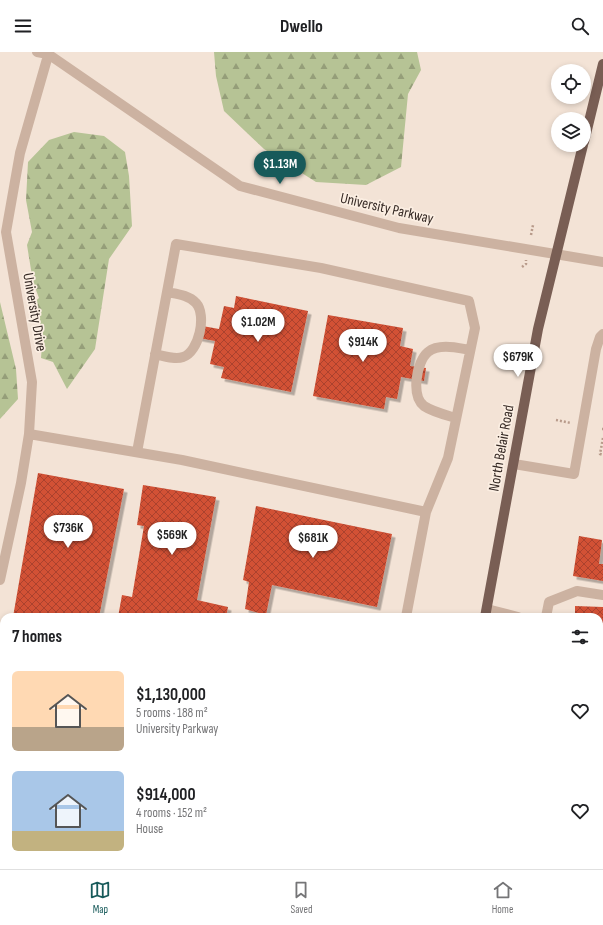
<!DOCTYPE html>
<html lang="en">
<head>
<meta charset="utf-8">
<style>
	body { margin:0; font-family:"Sofia Sans Condensed",sans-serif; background:#f2f2f2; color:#202124; height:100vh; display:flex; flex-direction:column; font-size:15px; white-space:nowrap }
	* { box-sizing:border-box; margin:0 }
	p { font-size:13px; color:#757577 }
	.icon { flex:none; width:22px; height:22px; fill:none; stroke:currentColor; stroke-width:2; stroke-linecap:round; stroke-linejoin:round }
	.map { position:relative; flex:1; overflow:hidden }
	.side { position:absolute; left:0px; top:561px; width:603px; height:256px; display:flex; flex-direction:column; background:#fff; border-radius:12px 12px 0 0; box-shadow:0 2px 6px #0003 }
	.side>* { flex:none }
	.fabs { position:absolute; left:551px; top:12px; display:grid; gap:8px }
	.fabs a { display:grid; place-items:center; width:40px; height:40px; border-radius:50%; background:#fff; box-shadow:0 2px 6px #0003; font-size:20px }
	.price { position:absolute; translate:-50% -34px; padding:0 9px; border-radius:14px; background:#fff; color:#222; font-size:13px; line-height:26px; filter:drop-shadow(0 1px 2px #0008) }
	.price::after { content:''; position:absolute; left:50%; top:24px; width:12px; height:9px; margin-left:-6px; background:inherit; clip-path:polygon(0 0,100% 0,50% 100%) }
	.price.current { background:#175a5a; color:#fff }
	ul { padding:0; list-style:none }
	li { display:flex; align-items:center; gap:12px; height:100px; padding:0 12px }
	li span { display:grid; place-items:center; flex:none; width:112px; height:80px; border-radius:6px; color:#555 }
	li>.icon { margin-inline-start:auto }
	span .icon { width:48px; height:48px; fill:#fffc; stroke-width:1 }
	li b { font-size:17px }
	h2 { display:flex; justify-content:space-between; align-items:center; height:48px; padding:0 12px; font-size:17px }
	header { display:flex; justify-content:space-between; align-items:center; height:52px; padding:0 12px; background:#fff; font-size:18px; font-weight:700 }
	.tabs { display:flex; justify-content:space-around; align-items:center; height:56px; border-top:1px solid #e0e0e0; background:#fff; font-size:11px; color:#757577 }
	.tabs a { display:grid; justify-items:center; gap:2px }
	.tabs .current { color:#175a5a }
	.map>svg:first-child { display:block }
	.forest { fill:url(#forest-firs) }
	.building { fill:url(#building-cross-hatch); filter:url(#shadow) }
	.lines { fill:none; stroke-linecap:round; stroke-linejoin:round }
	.path { stroke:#b89b8b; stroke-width:2.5; stroke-dasharray:2 2; stroke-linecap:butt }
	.minor { stroke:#ccb2a1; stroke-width:10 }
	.major { stroke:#795e54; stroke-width:10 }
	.labels { text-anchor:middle; stroke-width:3.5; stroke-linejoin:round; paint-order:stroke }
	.street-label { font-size:15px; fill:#352924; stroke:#fbeee2 }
</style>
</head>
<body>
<header><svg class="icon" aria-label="menu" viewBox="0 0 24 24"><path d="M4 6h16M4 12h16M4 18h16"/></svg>Dwello<svg class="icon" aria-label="search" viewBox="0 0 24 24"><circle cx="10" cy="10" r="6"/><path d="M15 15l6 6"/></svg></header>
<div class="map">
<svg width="603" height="817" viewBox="0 0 603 817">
	<defs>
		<pattern id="forest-firs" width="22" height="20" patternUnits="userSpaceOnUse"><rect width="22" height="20" fill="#b6c395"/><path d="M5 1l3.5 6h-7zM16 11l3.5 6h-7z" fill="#959e79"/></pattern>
		<pattern id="building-cross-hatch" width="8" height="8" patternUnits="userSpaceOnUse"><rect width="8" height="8" fill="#d25135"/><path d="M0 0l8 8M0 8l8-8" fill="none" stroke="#ab432d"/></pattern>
		<filter id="shadow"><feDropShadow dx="3.5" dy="3.5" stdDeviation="0" flood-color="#0004"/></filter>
	</defs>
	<rect width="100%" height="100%" fill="#f3e3d6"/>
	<path class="forest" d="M214 0H417L421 18 408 42 401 115 366 133 316 130 264 97 224 59 216 24Z
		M74 80 104 84 125 100 129 124 132 174 109 207 95 297 67 337 53 310 41 306 43 280 32 252 39 246 33 230 27 193 32 180 26 148 28 110 49 88Z
		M0 250 16 317 18 347 0 367Z"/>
	<path class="building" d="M236 244 308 259 291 340 221 326 224 315 210 312 215 289 194 285 197 273 219 277 224 254 234 256Z
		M328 263 403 276 400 294 413 297 410 314 426 316 424 329 401 325 397 347 386 345 384 357 313 344Z
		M38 421 124 437 99 565H13Z
		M143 433 216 445 197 548 228 555 226 565H118L122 543 132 545 144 474 137 473Z
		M256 454 392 482 377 555 272 533 266 563 245 557 249 530 243 528Z
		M579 484 602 488 599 512H603V529L573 524Z
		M575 554 603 555V582H599V565H575Z
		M599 705 603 706V811H599Z"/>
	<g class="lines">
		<path class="path" d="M531 183 533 173
			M522 215 526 212V208
			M556 368 571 371
			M602 377H603
			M603 386 600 402 603 403"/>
		<path class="minor" d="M37 0 48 2 240 134 399 176 603 210
			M155 302C164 304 175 308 183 305 199 300 207 263 196 251 189 243 177 242 167 240
			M456 366C446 363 433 360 424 354 411 344 416 310 428 300 439 291 458 296 470 298
			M29 382 182 408 426 460
			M137 400 176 192 321 216 469 249 475 276 448 406 426 460 406 565
			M514 412 574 422 596 297 600 285 603 282
			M0 528 21 431 29 382 32 330 6 180 20 101 49 0
			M487 557 518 565
			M546 565 549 550 577 539 603 543
			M599 686H603
			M548 813 559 817
			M167 817 168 813"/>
		<path class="major" d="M584 90 603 12
			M485 565 538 277 583 93
			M0 705 4 708
			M214 813 228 817
			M439 817 440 813"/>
	</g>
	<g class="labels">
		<g class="street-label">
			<text transform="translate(387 156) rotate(13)" y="5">University Parkway</text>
			<text transform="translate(35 260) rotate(80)" y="5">University Drive</text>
			<text transform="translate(501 396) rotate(-80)" y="5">North Belair Road</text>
		</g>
	</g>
</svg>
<div class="fabs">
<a><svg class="icon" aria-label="locate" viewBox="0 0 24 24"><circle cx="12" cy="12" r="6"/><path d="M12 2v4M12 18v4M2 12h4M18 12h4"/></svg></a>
<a><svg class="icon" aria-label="layers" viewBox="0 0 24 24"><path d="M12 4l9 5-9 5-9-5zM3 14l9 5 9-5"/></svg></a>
</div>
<b class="price current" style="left:280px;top:133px">$1.13M</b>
<b class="price" style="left:258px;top:291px">$1.02M</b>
<b class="price" style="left:363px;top:311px">$914K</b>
<b class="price" style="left:518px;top:326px">$679K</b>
<b class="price" style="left:68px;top:497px">$736K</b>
<b class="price" style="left:172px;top:504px">$569K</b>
<b class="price" style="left:313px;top:507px">$681K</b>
<section class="side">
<h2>7 homes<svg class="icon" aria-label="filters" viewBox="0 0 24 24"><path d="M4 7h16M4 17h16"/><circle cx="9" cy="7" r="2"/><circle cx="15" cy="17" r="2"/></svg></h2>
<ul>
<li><span style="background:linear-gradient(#ffd9b3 70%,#b9a48a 0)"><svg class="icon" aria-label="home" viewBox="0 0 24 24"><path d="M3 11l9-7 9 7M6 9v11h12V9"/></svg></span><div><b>$1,130,000</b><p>5 rooms · 188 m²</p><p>University Parkway</p></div><svg class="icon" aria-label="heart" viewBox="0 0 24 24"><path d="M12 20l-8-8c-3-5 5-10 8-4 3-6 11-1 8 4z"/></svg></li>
<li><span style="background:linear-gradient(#a9c7e8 75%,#c2b280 0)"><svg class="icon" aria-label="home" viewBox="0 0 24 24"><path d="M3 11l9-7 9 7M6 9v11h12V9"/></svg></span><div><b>$914,000</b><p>4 rooms · 152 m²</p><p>House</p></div><svg class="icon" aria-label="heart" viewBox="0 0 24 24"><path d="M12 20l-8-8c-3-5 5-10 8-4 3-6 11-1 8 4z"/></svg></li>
</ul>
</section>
</div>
<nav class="tabs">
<a class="current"><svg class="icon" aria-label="map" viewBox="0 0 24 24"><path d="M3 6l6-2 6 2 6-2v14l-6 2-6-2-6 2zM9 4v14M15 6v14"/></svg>Map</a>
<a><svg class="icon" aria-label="saved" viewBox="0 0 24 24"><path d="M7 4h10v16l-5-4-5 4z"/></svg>Saved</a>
<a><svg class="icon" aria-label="home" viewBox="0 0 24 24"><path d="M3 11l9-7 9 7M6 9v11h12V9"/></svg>Home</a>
</nav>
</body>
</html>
